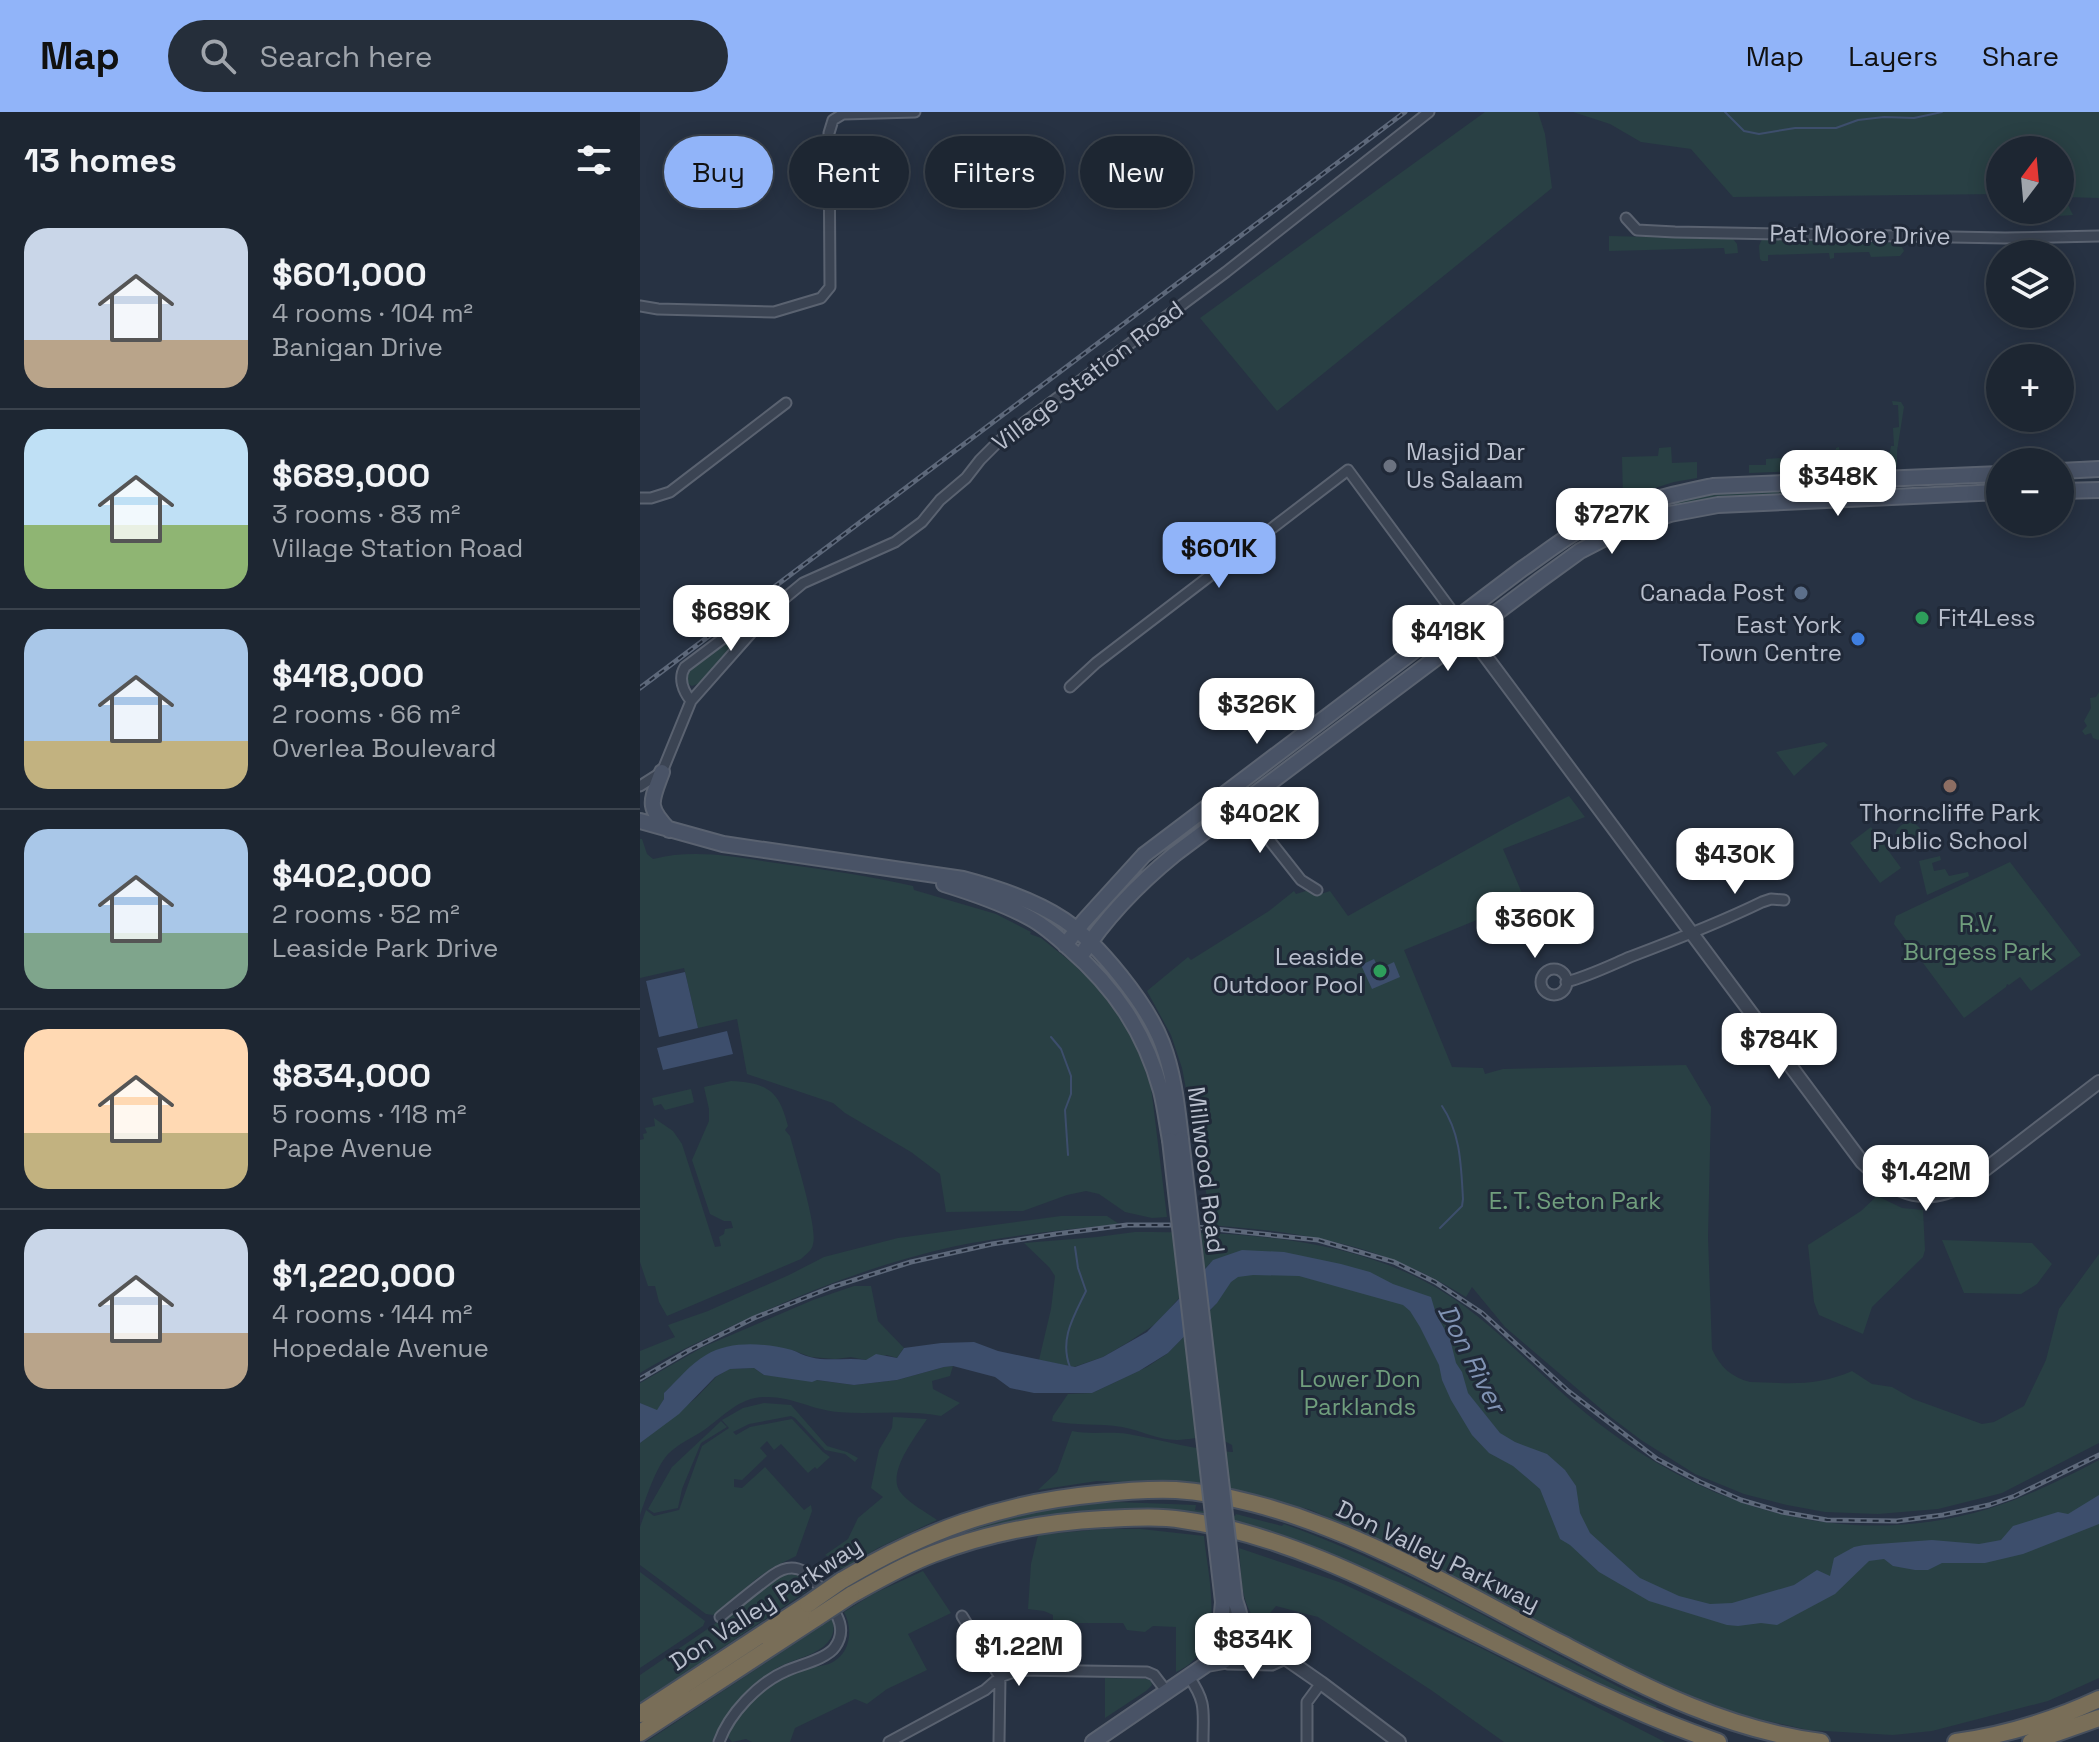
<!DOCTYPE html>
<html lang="en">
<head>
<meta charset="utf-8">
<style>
	body { margin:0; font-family:"Space Grotesk",sans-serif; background:#252e3a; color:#f1f3f6; height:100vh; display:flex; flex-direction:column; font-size:30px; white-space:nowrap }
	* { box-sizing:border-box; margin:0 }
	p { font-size:26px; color:#a0a5ac }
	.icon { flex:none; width:44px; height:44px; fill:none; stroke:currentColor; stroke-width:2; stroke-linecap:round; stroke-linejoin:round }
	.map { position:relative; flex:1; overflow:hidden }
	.panel { display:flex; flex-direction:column; background:#1d2632; width:640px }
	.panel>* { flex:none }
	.hud { position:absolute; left:24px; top:24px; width:760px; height:72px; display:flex; gap:16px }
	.needle { width:52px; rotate:16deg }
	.buttons { position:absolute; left:1346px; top:24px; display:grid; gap:16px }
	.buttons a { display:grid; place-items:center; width:88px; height:88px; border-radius:50%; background:#1d2632; box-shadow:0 4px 20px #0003,0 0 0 2px #3b434d; font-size:40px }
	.price { position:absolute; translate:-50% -68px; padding:0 18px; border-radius:16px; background:#fff; color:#222; font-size:26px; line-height:52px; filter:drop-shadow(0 2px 4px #0008) }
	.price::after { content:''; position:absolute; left:50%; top:48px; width:24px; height:18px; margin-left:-12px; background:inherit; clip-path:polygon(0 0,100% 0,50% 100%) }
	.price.active { background:#91b4f9; color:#111 }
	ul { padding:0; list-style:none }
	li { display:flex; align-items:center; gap:24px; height:200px; padding:0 24px }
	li+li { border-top:2px solid #3b434d }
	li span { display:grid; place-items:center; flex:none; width:224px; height:160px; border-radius:24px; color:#555 }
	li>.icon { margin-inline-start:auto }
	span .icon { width:96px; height:96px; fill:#fffc; stroke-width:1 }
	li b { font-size:34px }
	h2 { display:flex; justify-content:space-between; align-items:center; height:96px; padding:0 24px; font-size:34px }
	.tag { padding:0 28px; border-radius:36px; background:#1d2632; box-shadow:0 4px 20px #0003,0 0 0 2px #3b434d; font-size:28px; line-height:72px }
	.tag.active { background:#91b4f9; color:#111 }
	header { display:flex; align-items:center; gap:48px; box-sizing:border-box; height:112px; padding:0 40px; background:#91b4f9; color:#111 }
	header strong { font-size:38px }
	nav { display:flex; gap:44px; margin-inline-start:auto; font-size:28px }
	.search { width:560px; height:72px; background:#252e3a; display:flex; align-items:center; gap:20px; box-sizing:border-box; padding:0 28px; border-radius:44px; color:#a0a5ac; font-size:30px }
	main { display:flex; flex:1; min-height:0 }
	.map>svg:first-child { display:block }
	.green { fill:#294044 }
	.water { fill:#3d4e6c }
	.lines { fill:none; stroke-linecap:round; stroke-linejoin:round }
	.stream { stroke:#3d4e6c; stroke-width:2 }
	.minor-casing { stroke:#5a6270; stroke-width:13 }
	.tertiary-casing { stroke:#5a6270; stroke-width:16 }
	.secondary-casing { stroke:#5a6270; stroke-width:18 }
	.motorway-casing { stroke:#464f5d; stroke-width:20 }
	.minor { stroke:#3b4453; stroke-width:9 }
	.tertiary { stroke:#3b4453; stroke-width:12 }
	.secondary { stroke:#495366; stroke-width:14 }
	.motorway { stroke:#796e58; stroke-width:16 }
	.rail-casing { stroke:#5d687a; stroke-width:5 }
	.rail { stroke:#202938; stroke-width:2; stroke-dasharray:6; stroke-linecap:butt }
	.secondary-bridge-casing { stroke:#5a6270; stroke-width:18; stroke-linecap:butt }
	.motorway-bridge-casing { stroke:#464f5d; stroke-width:20; stroke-linecap:butt }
	.secondary-bridge { stroke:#495366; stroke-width:14 }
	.motorway-bridge { stroke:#796e58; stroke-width:16 }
	.worship-dot { fill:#6b7280; stroke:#202938; stroke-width:3 }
	.service-dot { fill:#5c6f8a; stroke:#202938; stroke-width:3 }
	.leisure-dot { fill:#2e9e5b; stroke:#202938; stroke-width:3 }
	.shop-dot { fill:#3f7fe0; stroke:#202938; stroke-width:3 }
	.education-dot { fill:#8d6e63; stroke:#202938; stroke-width:3 }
	.labels { text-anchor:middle; stroke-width:6; stroke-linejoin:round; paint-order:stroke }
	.street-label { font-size:24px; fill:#b9bfcd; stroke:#202938 }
	.poi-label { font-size:24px; fill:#b9bfcd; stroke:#202938; text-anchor:end }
	.park-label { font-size:24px; fill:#709e7d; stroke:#202938 }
	.water-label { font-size:26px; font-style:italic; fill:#8093b3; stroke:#202938 }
</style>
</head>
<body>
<header>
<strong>Map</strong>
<div class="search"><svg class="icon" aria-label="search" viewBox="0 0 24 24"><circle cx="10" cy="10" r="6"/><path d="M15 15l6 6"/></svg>Search here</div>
<nav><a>Map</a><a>Layers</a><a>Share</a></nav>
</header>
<main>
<section class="panel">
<h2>13 homes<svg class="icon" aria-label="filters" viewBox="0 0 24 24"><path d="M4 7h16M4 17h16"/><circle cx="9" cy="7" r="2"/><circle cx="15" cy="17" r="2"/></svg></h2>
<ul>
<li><span style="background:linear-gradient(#c9d6e8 70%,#b9a48a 0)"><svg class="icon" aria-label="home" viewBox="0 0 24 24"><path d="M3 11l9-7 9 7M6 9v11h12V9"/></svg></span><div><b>$601,000</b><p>4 rooms · 104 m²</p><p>Banigan Drive</p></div></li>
<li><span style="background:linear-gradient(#bfe0f5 60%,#8fb573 0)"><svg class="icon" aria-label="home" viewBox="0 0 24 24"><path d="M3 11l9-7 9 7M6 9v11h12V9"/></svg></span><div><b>$689,000</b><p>3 rooms · 83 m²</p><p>Village Station Road</p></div></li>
<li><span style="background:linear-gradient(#a9c7e8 70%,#c2b280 0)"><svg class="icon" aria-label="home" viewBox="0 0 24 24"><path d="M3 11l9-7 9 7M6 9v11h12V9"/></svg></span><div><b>$418,000</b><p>2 rooms · 66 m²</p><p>Overlea Boulevard</p></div></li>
<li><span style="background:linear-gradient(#a9c7e8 65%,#7fa58c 0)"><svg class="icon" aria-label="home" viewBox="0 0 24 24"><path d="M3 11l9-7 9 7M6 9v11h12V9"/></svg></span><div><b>$402,000</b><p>2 rooms · 52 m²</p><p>Leaside Park Drive</p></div></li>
<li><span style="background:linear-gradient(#ffd9b3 65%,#c2b280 0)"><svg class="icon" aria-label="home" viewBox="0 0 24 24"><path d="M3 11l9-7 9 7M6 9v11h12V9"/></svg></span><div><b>$834,000</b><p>5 rooms · 118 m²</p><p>Pape Avenue</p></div></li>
<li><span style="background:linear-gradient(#c9d6e8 65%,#b9a48a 0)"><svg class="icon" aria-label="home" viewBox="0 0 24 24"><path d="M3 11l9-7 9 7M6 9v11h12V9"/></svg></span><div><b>$1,220,000</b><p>4 rooms · 144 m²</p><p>Hopedale Avenue</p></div></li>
</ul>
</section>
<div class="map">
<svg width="1459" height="1630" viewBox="0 0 1459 1630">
	<rect width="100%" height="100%" fill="#273243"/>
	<path class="green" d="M845 0H898L905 22 912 76 637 299 560 206Z
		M933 0H1459V86L1424 85 1433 103 1390 106 1389 98H1420V38H1360V82L1093 85 1051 37 1001 30 970 12Z
		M969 124 1093 127 1097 132 1098 141 1085 142 1084 136 969 139Z
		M1122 127 1260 131 1264 139 1260 144 1231 145 1229 140 1194 141V146L1190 147 1189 141 1128 143V149H1122L1120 147 1119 134Z
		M1252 289 1261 290 1264 295 1257 339V355L1109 361V353H1126V347L1195 342 1196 336 1199 335 1200 342 1250 340 1251 334H1254L1253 316 1259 315 1258 293H1253Z
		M1031 335 1032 351 1057 350V366L1034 370 983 386 982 345 1018 344 1019 336Z
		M1251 372 1249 378 1133 382 1036 394 1034 389 1070 378Z
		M121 503 120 506 60 571 52 574 45 570 44 560Z
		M1459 580V627L1458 628 1453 626 1451 621 1445 623 1442 619 1447 614 1444 609 1451 596 1450 586 1456 585Z
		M1184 630 1188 633 1154 664 1136 640Z
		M929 684 945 705 863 737 885 788 764 838 812 955 843 956 845 962 863 957 1046 953 1071 995 1068 1125 1072 1237C1080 1255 1091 1265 1110 1270 1148 1271 1176 1275 1212 1259L1232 1272 1252 1275 1273 1287 1342 1312 1354 1310 1384 1294 1406 1248 1419 1197 1459 1142V1331L1362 1381 1298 1397 1238 1402 1185 1400 1147 1393 1104 1382 1055 1362 1001 1328 968 1303 865 1215 832 1175 826 1185C742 1132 666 1120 568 1113V1104L572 1102 570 1101 542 956 531 923 507 879 548 845 551 848 629 799 654 779 656 782 669 778 675 784 690 779 708 804 871 713Z
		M1255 725a14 14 0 1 1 28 0a14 14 0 1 1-28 0Z
		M1231 715 1261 756 1240 771 1210 731Z
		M0 727H2L7 742 13 747C57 736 99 746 143 752 187 758 230 764 273 774L274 778 356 802 391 820 390 822 401 826 431 850 451 869 470 891 486 915 498 939 511 975 527 1105 512 1106 485 1100 459 1082 446 1079 427 1083 383 1099 306 1100 300 1062 271 1040 205 1001 193 991 107 962 97 907 58 916 44 856 0 866Z
		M1300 744 1301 748 1292 751 1294 759 1305 757 1309 764 1328 760 1329 764 1287 783 1279 749Z
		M1370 750 1441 843 1391 879 1380 865 1369 873 1367 872 1366 875 1324 906 1254 812 1256 804Z
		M91 969C127 971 139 978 148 1014L145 1018 150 1024C155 1044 178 1116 173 1132 172 1139 166 1142 161 1147L27 1204 19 1190 15 1174H8L0 1150V1028L4 1027 3 1022 7 1021 5 1016 15 1014 14 1006 33 1019 42 1032 75 1135 81 1134 79 1125 84 1122 85 1117 93 1116 91 1109H84L70 1102 52 1048 69 1009V997L64 975Z
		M51 977 54 990 52 991 25 998 21 992 14 994 12 986Z
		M1237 1084 1262 1096 1283 1098 1285 1138 1283 1145 1232 1195 1223 1222 1179 1203 1174 1190 1168 1133 1221 1099Z
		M421 1104H467L479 1112C425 1118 370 1123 316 1134 238 1151 164 1180 92 1214 61 1229 29 1243 0 1261V1239L35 1225 28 1213 68 1199 149 1163 184 1145 258 1126Z
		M495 1120C593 1120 695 1123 784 1169 847 1201 893 1259 948 1303 1063 1396 1203 1440 1348 1397 1387 1385 1423 1367 1459 1348V1566L1408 1589 1292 1619 1253 1623 1168 1618 1084 1599 1037 1580 989 1558 763 1439 671 1398 598 1379 557 1373 457 1369 398 1378 417 1360 432 1319C451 1323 469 1319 488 1322 523 1328 558 1339 593 1340L592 1333C571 1321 560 1327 537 1328 518 1328 500 1318 482 1315 458 1311 435 1314 412 1309L413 1304 428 1282 452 1281 507 1255 528 1241 576 1192 570 1151 517 1211 487 1231 463 1245 434 1255 399 1248 411 1197 415 1164 409 1155 384 1131 457 1125Z
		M1302 1128 1392 1131 1412 1152 1397 1172 1381 1182 1324 1181Z
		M214 1174H231L238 1209 264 1236 257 1246 247 1243 226 1248 211 1245 195 1247 171 1245 152 1238 37 1269 24 1281V1287L17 1299 0 1291V1271L63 1235 173 1188Z
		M313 1254 310 1264 292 1269 293 1277 320 1291 301 1304C267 1297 233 1303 198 1300 173 1298 153 1285 127 1285 100 1284 84 1304 64 1318 52 1326 38 1332 28 1342 16 1355 6 1386 0 1403V1331L56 1286 76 1265 89 1257 114 1256 124 1263 176 1268 214 1273 257 1268 304 1255Z
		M124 1291 151 1293 187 1334 207 1340 218 1346 215 1350 205 1342 185 1338 155 1306 151 1304 109 1312 93 1320 96 1323 110 1315 152 1307 183 1340 190 1345 177 1357 175 1355 168 1361 141 1332 134 1338 127 1329 120 1336 127 1344 102 1368 94 1367V1375L102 1376 125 1355 164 1398 171 1393 172 1399 156 1444 132 1456 116 1467 78 1501 73 1503 66 1502 0 1453V1415L6 1398 14 1404 39 1398 62 1334 89 1316 82 1308 103 1296Z
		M253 1305 287 1307C276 1324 245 1362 261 1381 270 1392 286 1400 297 1408L238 1436 205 1456 190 1458 193 1447 185 1443 208 1427 218 1406 243 1385 231 1376 239 1338 252 1316Z
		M81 1309 87 1315 61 1331 42 1377 38 1396 14 1401 8 1397 32 1355Z
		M476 1390 556 1393 555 1398 595 1404 596 1402 642 1414 644 1412C774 1458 893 1534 1017 1594L1015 1597 1003 1593 730 1460 686 1441 648 1427 478 1399 435 1400 401 1404 347 1415 308 1428 307 1425 343 1411 408 1396Z
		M462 1417H501L564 1424C568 1469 589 1536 536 1560V1515L513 1514 505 1520 487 1518 483 1511H413V1503L404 1499 388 1497 391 1452 398 1423Z
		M599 1436 699 1470 839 1535 1025 1630H864L791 1578 678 1505 636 1494 620 1513C599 1491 602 1465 599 1436Z
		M283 1459 311 1501 268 1522 287 1558 247 1577 227 1592 215 1587 155 1616 150 1630H112L106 1627 92 1630 86 1623C97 1604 115 1585 134 1572 146 1564 160 1560 175 1555 180 1554 188 1553 193 1550 211 1540 213 1516 204 1500L235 1481Z
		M0 1460 65 1509 63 1514 0 1556Z
		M148 1462C160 1463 166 1466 173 1475L0 1591V1563L72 1514 136 1465Z
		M192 1507C195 1515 194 1523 188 1530 177 1543 158 1546 143 1553 116 1565 83 1602 72 1630H6Z
		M465 1566 507 1567 511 1569 512 1573 506 1579 465 1606Z"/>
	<path class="water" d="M734 847 739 857 754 850 760 865 732 877 721 853Z
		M45 860 58 916 19 925 6 869Z
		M87 919 93 942 23 958 17 936Z
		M602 1138 644 1140 701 1152 730 1160 753 1172 791 1185 796 1202 810 1227 816 1251 822 1260 828 1281 860 1321 875 1330 907 1342 925 1358 936 1374 940 1401 950 1421 1000 1466 1039 1484 1070 1492 1092 1491 1154 1473 1177 1458 1190 1464 1194 1446 1214 1435 1224 1433 1292 1428 1339 1432 1361 1428 1373 1414 1418 1400 1428 1402 1459 1383V1412L1383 1442 1345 1451H1302L1288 1458H1275L1253 1454 1244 1447 1229 1449 1195 1482 1137 1513 1121 1511 1098 1514 1087 1513 1009 1489 959 1460 930 1433 920 1427 900 1377 873 1354 849 1341 832 1323 811 1288 802 1268 799 1253 780 1215 770 1199 763 1193 659 1164 613 1163 598 1165 591 1170 577 1191 528 1241 499 1259 452 1281H394L370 1276 355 1265 313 1254 304 1255 257 1268 214 1273 177 1268 172 1270 124 1263 114 1256 90 1257 75 1265 39 1302 0 1331V1291L17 1298 24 1287V1281C38 1268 50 1252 66 1243 90 1228 126 1231 152 1238 158 1240 164 1244 170 1245 188 1250 207 1245 226 1248L236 1242 257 1246 264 1236 301 1231 334 1230 358 1239 435 1255 463 1245 507 1220 537 1189 573 1148Z"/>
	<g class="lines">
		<path class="stream" d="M1085 0 1104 19 1119 22 1155 16H1196L1218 8 1244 5 1274 6 1302 0
			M411 925 421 937 431 964V982L425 998 428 1043
			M800 1116 822 1094 823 1087C821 1054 821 1022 802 994
			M430 1255C419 1227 434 1204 446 1179L438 1156 435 1135"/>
		<g class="minor-casing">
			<path id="minor" d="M986 106 997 118 1035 120 1365 126 1459 124
				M0 194 18 197 134 200 181 186 190 175 189 21 193 8 203 2 275 0
				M0 386H11L30 380 146 291
				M430 575 456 551 708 358 818 507
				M51 589C43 579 38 566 45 555L118 500 132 496
				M0 674 22 660 51 589 134 495 163 471 255 430 282 410 300 388 326 366 340 348 358 330 586 160 789 0
				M590 678 661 768 677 778
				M901 870a13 13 0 1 1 26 0a13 13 0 1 1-26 0Z
				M926 870C949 864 969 854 990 845 1035 828 1079 811 1122 790L1131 787 1144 788
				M322 1504 360 1565 359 1630
				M584 1549 588 1552 632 1553 645 1547
				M549 1565C567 1591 563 1599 563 1630
				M79 1630C89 1602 118 1571 146 1559 159 1553 187 1547 195 1535 208 1517 196 1501 186 1485 174 1465 158 1445 133 1463 115 1476 97 1491 80 1505
				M249 1630 345 1578 360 1565 379 1558 507 1560 514 1563 527 1580
				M667 1630V1590L681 1571"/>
		</g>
		<g class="tertiary-casing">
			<path id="tertiary" d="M818 507 1222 1050C1246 1073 1272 1091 1307 1080 1315 1078 1322 1072 1330 1069L1459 970
				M583 1490 595 1515 605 1523
				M603 1511 617 1523 622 1530 681 1571 759 1630"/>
		</g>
		<g class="secondary-casing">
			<path id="secondary" d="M1420 359 1459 357
				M1420 379 1459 378
				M22 660C11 690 6 694 29 718
				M0 709 83 732 323 767C357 776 394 788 424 808 459 832 507 892 522 931 534 962 537 994 541 1027
				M304 772C333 781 363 791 390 806 405 814 417 825 429 836 475 876 505 920 521 979 525 995 527 1012 530 1028
				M425 833 444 809 504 743 882 457C904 442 925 425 949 412 987 392 1031 383 1073 374L1360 362
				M440 845C466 805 498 772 535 742L900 468 940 439 969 424 1030 402 1078 393 1360 380
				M567 1552 584 1549C604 1526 605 1516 595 1488
				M453 1630 567 1552 580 1522 583 1490"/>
		</g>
		<g class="motorway-casing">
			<path id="motorway" d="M201 1469C284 1419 361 1391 457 1382 483 1379 509 1377 536 1378 584 1381 643 1398 688 1416 769 1447 845 1493 922 1532 1007 1576 1084 1617 1181 1630
				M211 1483C238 1468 264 1453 293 1442 347 1421 405 1410 464 1407 490 1406 517 1404 543 1408 634 1420 732 1468 814 1510 900 1553 987 1599 1078 1630
				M0 1602 168 1492
				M0 1621 176 1506
				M1316 1630C1365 1623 1414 1608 1459 1587
				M1391 1630 1459 1606"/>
		</g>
		<use href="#minor" class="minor"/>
		<use href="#tertiary" class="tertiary"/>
		<use href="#secondary" class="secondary"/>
		<use href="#motorway" class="motorway"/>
		<g class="rail-casing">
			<path id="rail" d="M0 576 765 0
				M0 1267 48 1239 114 1206 192 1175 271 1150 352 1132 416 1122 487 1113H537L678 1128 754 1150 795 1170 842 1201 928 1279 1017 1347 1060 1370 1101 1388 1142 1400 1187 1408 1257 1409 1303 1403 1349 1393 1375 1384 1459 1343"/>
		</g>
		<use href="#rail" class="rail"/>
		<g class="secondary-bridge-casing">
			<path id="secondary-bridge" d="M541 1027 595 1488
				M530 1028 583 1490"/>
		</g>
		<g class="motorway-bridge-casing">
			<path id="motorway-bridge" d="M168 1492 201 1469
				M176 1506 211 1483"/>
		</g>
		<use href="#secondary-bridge" class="secondary-bridge"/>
		<use href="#motorway-bridge" class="motorway-bridge"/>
	</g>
	<circle class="worship-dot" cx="750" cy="354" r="8"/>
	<circle class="service-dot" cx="1161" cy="481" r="8"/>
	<g class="leisure-dot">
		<circle cx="1282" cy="506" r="8"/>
		<circle cx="740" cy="859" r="8"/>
	</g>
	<circle class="shop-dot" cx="1218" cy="527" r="8"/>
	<circle class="education-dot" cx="1310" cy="674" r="8"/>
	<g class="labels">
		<g class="street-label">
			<text transform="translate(1220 123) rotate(1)" y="8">Pat Moore Drive</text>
			<text transform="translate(448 264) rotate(-37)" y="8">Village Station Road</text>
			<text transform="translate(566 1058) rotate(83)" y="8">Millwood Road</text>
			<text transform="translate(798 1444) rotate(26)" y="8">Don Valley Parkway</text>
			<text transform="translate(126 1492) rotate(-33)" y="8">Don Valley Parkway</text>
		</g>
		<g class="poi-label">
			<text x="766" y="348" text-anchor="start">Masjid Dar<tspan x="766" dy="28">Us Salaam</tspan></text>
			<text x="1145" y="489">Canada Post</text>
			<text x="1298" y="514" text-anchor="start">Fit4Less</text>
			<text x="1202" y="521">East York<tspan x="1202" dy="28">Town Centre</tspan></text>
			<text x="1310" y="709" text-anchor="middle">Thorncliffe Park<tspan x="1310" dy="28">Public School</tspan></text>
			<text x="724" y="853">Leaside<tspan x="724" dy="28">Outdoor Pool</tspan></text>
		</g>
		<g class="park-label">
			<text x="1338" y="820">R.V.<tspan x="1338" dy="28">Burgess Park</tspan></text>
			<text x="935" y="1097">E. T. Seton Park</text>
			<text x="720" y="1275">Lower Don<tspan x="720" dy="28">Parklands</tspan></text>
		</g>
		<g class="water-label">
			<text transform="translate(832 1246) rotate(63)" y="9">Don River</text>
		</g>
	</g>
</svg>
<div class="buttons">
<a><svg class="needle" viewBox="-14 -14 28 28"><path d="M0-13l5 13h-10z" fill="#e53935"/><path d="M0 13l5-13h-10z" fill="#a0a5ac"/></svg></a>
<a><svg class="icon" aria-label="layers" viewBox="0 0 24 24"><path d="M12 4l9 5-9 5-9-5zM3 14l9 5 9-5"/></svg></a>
<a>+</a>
<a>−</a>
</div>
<b class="price" style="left:1198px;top:406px">$348K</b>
<b class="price" style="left:972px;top:444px">$727K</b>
<b class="price active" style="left:579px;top:478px">$601K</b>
<b class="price" style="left:91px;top:541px">$689K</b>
<b class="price" style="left:808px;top:561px">$418K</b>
<b class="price" style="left:617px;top:634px">$326K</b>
<b class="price" style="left:620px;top:743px">$402K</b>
<b class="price" style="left:1095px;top:784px">$430K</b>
<b class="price" style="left:895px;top:848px">$360K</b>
<b class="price" style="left:1139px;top:969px">$784K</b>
<b class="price" style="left:1286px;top:1101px">$1.42M</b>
<b class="price" style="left:613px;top:1569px">$834K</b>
<b class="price" style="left:379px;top:1576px">$1.22M</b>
<div class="hud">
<a class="tag active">Buy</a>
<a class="tag">Rent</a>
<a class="tag">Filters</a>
<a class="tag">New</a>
</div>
</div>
</main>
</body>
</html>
